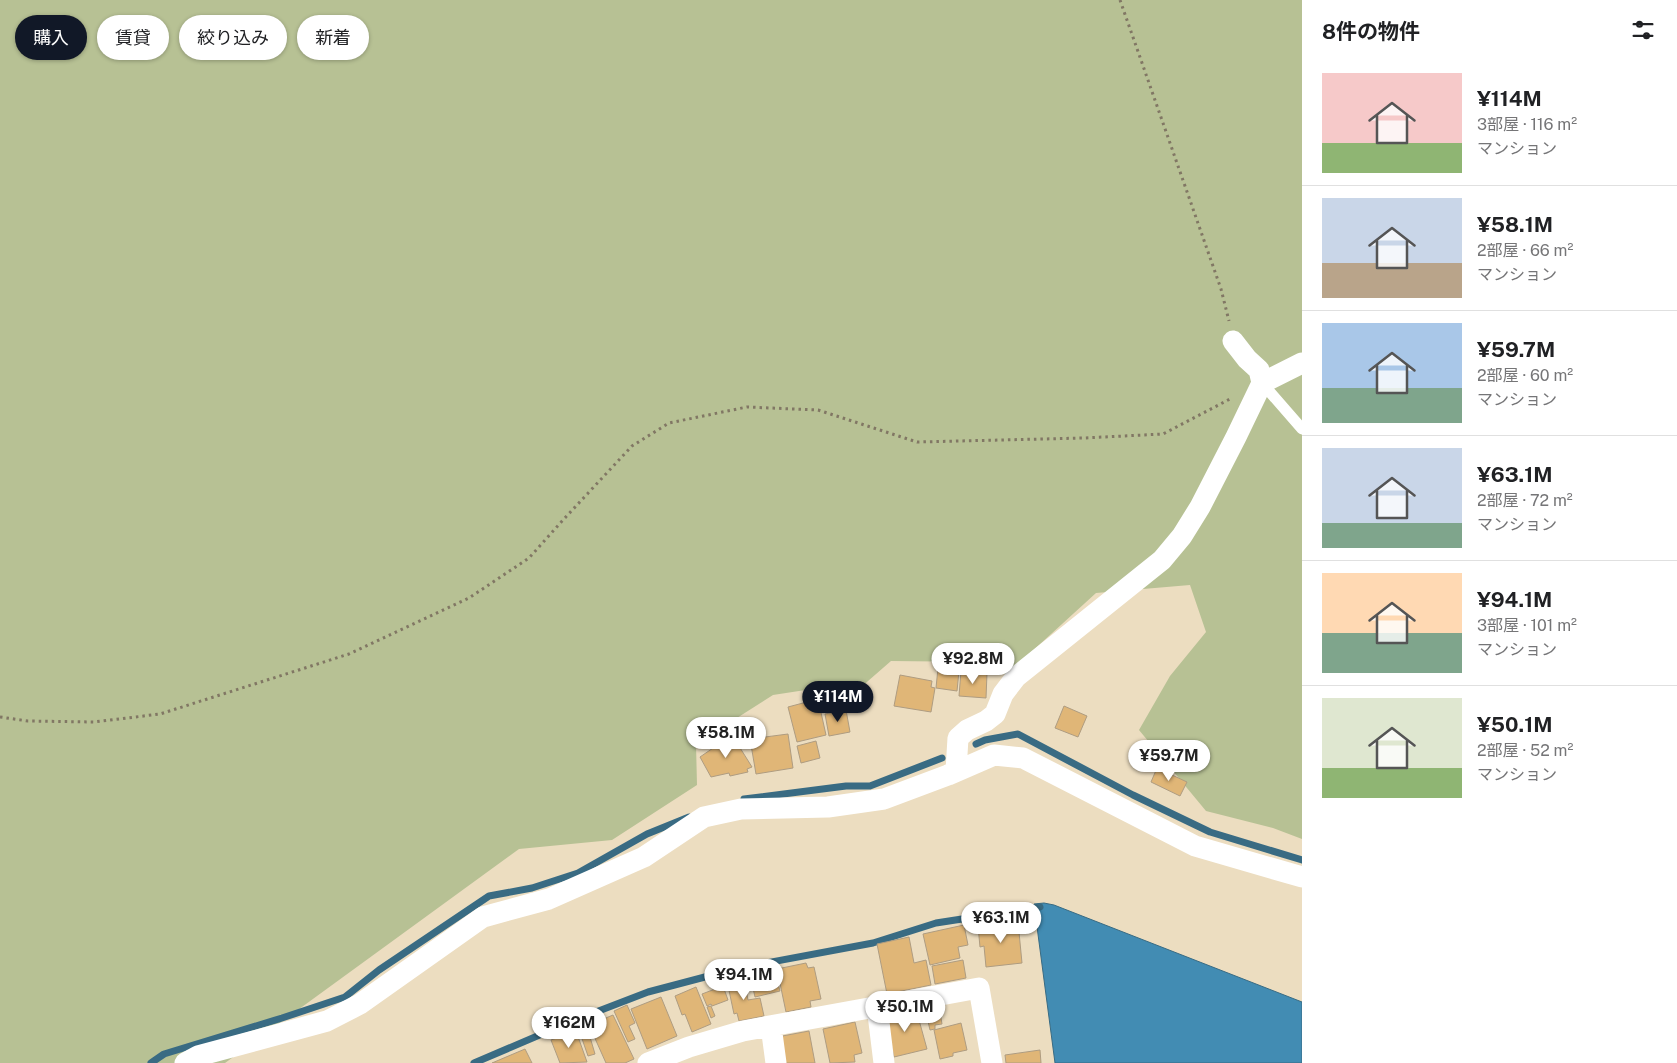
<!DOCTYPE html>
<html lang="ja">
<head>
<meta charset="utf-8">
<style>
	body { margin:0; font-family:"Public Sans","Noto Sans JP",sans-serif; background:#f6f6f6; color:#202124; height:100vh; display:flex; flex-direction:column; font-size:19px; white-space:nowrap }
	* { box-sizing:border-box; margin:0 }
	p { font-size:16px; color:#757577 }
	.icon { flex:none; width:28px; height:28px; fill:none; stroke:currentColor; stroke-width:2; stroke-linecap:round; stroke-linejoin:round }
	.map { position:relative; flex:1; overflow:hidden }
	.drawer { display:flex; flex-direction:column; background:#fff; width:375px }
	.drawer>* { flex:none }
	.banner { position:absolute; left:15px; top:15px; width:475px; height:45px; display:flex; gap:10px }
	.price { position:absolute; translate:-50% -42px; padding:0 11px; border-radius:18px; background:#fff; color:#222; font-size:16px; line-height:32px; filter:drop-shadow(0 1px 2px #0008) }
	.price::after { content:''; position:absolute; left:50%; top:30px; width:15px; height:11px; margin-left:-8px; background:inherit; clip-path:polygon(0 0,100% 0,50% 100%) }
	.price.active { background:#111827; color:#fff }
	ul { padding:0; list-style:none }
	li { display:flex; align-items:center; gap:15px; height:125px; padding:0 20px }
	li+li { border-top:1px solid #e0e0e0 }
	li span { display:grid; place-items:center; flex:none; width:140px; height:100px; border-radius:0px; color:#555 }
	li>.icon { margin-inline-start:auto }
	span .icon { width:60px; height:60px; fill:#fffc; stroke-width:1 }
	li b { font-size:21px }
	h2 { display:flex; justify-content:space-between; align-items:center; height:60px; padding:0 20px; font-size:21px }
	.chip { padding:0 18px; border-radius:22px; background:#fff; box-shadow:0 1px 4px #0004; font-size:18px; line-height:45px }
	.chip.active { background:#111827; color:#fff }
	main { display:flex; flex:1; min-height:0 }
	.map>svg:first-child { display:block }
	.green { fill:#b7c194 }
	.water { fill:#428cb3; stroke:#396b83 }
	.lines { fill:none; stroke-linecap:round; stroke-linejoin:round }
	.stream { stroke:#396b83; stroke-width:7 }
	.building { fill:#e0b677; stroke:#ae9c81 }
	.path { stroke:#817764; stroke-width:3; stroke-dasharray:2.5 4; stroke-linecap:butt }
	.lane { stroke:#fff; stroke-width:11 }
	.street { stroke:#fff; stroke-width:21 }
</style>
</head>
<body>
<main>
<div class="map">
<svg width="1302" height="1063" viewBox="0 0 1302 1063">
	<rect width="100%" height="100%" fill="#ecddc0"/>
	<path class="green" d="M0 0H1302V839L1273 828 1206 811 1139 730 1170 676 1206 632 1190 585 1096 593 1006 675 984 662 891 661 860 688 812 689 773 695 696 744 697 785 612 840 519 849 225 1063H0Z"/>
	<path class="water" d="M1044 903 1054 905 1302 1002V1063H1055L1034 904Z"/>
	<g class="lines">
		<path class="stream" d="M976 744 985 740 1018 734 1133 795 1210 832 1302 860
			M744 799 846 786H870L942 758
			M151 1063 164 1054 282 1018 345 997 379 970 489 896 532 888 578 873 647 834 689 817
			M474 1063 570 1022 648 992 739 968 873 943 936 923 1040 907"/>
	</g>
	<path class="building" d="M938 668 959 671 957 691 936 688Z
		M961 671 987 673 986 698 959 696Z
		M900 675 932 681 931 687 935 688 931 712 894 706Z
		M818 699 826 735 797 742 788 707Z
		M1064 706 1087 716 1078 737 1055 728Z
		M846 710 850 732 829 736 825 714Z
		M788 734 793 768 756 774 750 739Z
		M732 735 752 767 747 769 748 772 730 776 729 773 711 777 700 757Z
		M816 741 820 758 801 763 797 746Z
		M1157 768 1187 782 1180 796 1151 782Z
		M1018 922 1022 963 986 967 984 946 980 947 978 926Z
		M964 925 968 945 958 947 960 958 930 965 923 934Z
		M909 937 914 963 926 960 931 985 887 994 877 944Z
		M963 960 966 978 935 984 932 966Z
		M806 963 808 968 814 967 821 999 810 1001 811 1007 786 1012 777 969Z
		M775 973 780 991 755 997 751 979Z
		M744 978 748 1000 760 998 764 1016 739 1021 737 1013 734 1014 727 981Z
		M723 986 728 1000 712 1006 711 1004 707 1006 702 994Z
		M696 987 711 1024 692 1032 685 1014 682 1015 675 996Z
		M661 997 677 1036 647 1049 631 1009Z
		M627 1005 635 1023 629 1026 635 1039 628 1042 614 1011Z
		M711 1006 715 1016 711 1018 707 1007Z
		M939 1006 942 1024 935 1025V1029L930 1030 925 1008Z
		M916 1009 927 1049 894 1057 884 1017Z
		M613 1015 634 1059 625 1063H606L589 1025Z
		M583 1022 585 1028 570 1033 568 1027Z
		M855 1022 862 1053 854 1055 855 1062 830 1063 823 1029Z
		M961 1023 967 1050 953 1053V1056L940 1059 934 1030Z
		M587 1027 595 1054 588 1056 579 1030Z
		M576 1031 587 1062 560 1063 551 1040Z
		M809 1031 815 1063H778L777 1037Z
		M525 1049 532 1063H492Z
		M1040 1050 1041 1063H1006L1005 1055Z"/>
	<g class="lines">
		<path class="path" d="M1120 0 1221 289 1229 321
			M0 717 28 721 94 722 160 714 349 654 469 598 529 558 563 520 632 446 669 423 747 407 818 410 917 442 1084 438 1163 434 1230 399"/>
		<path class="lane" d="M1262 383 1302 429"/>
		<path class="street" d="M1233 341 1247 359 1259 370 1262 383 1302 363
			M956 771 958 738 967 730 986 721 995 714 1003 694 1016 677 1162 560 1182 536 1200 507 1236 437 1262 383
			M877 1006 884 1063
			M771 1026 776 1063
			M185 1063 198 1056 327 1021 360 1004 483 917 549 899 644 857 704 817 741 809 828 807 884 799 948 775 994 755 1023 758 1195 846 1302 877
			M648 1063 689 1047 743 1031 979 988 992 1063"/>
	</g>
</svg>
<b class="price" style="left:973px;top:685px">¥92.8M</b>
<b class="price active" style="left:838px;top:723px">¥114M</b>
<b class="price" style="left:726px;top:759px">¥58.1M</b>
<b class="price" style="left:1169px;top:782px">¥59.7M</b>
<b class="price" style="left:1001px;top:944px">¥63.1M</b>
<b class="price" style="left:744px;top:1001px">¥94.1M</b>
<b class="price" style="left:905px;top:1033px">¥50.1M</b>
<b class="price" style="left:569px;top:1049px">¥162M</b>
<div class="banner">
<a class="chip active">購入</a>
<a class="chip">賃貸</a>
<a class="chip">絞り込み</a>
<a class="chip">新着</a>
</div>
</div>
<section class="drawer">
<h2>8件の物件<svg class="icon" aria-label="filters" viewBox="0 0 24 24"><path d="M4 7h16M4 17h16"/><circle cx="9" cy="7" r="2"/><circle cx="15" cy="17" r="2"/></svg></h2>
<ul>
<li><span style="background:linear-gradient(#f6c9c9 70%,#8fb573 0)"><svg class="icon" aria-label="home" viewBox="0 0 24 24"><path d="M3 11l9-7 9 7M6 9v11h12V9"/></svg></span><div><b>¥114M</b><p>3部屋 · 116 m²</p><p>マンション</p></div></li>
<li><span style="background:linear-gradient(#c9d6e8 65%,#b9a48a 0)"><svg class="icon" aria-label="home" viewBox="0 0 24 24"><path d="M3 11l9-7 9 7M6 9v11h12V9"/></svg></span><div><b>¥58.1M</b><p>2部屋 · 66 m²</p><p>マンション</p></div></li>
<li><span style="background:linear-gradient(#a9c7e8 65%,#7fa58c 0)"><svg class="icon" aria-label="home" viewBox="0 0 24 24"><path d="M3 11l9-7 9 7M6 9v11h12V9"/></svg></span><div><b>¥59.7M</b><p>2部屋 · 60 m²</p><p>マンション</p></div></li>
<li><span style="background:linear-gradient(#c9d6e8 75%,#7fa58c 0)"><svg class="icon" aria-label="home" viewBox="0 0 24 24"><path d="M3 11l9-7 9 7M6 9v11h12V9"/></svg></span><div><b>¥63.1M</b><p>2部屋 · 72 m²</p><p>マンション</p></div></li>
<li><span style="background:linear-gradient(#ffd9b3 60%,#7fa58c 0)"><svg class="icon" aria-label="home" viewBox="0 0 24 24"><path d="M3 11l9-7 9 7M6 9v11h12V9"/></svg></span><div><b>¥94.1M</b><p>3部屋 · 101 m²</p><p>マンション</p></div></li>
<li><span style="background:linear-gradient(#dfe7d0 70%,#8fb573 0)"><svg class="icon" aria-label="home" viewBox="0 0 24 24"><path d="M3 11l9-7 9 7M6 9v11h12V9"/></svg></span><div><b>¥50.1M</b><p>2部屋 · 52 m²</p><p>マンション</p></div></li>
</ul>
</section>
</main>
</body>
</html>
